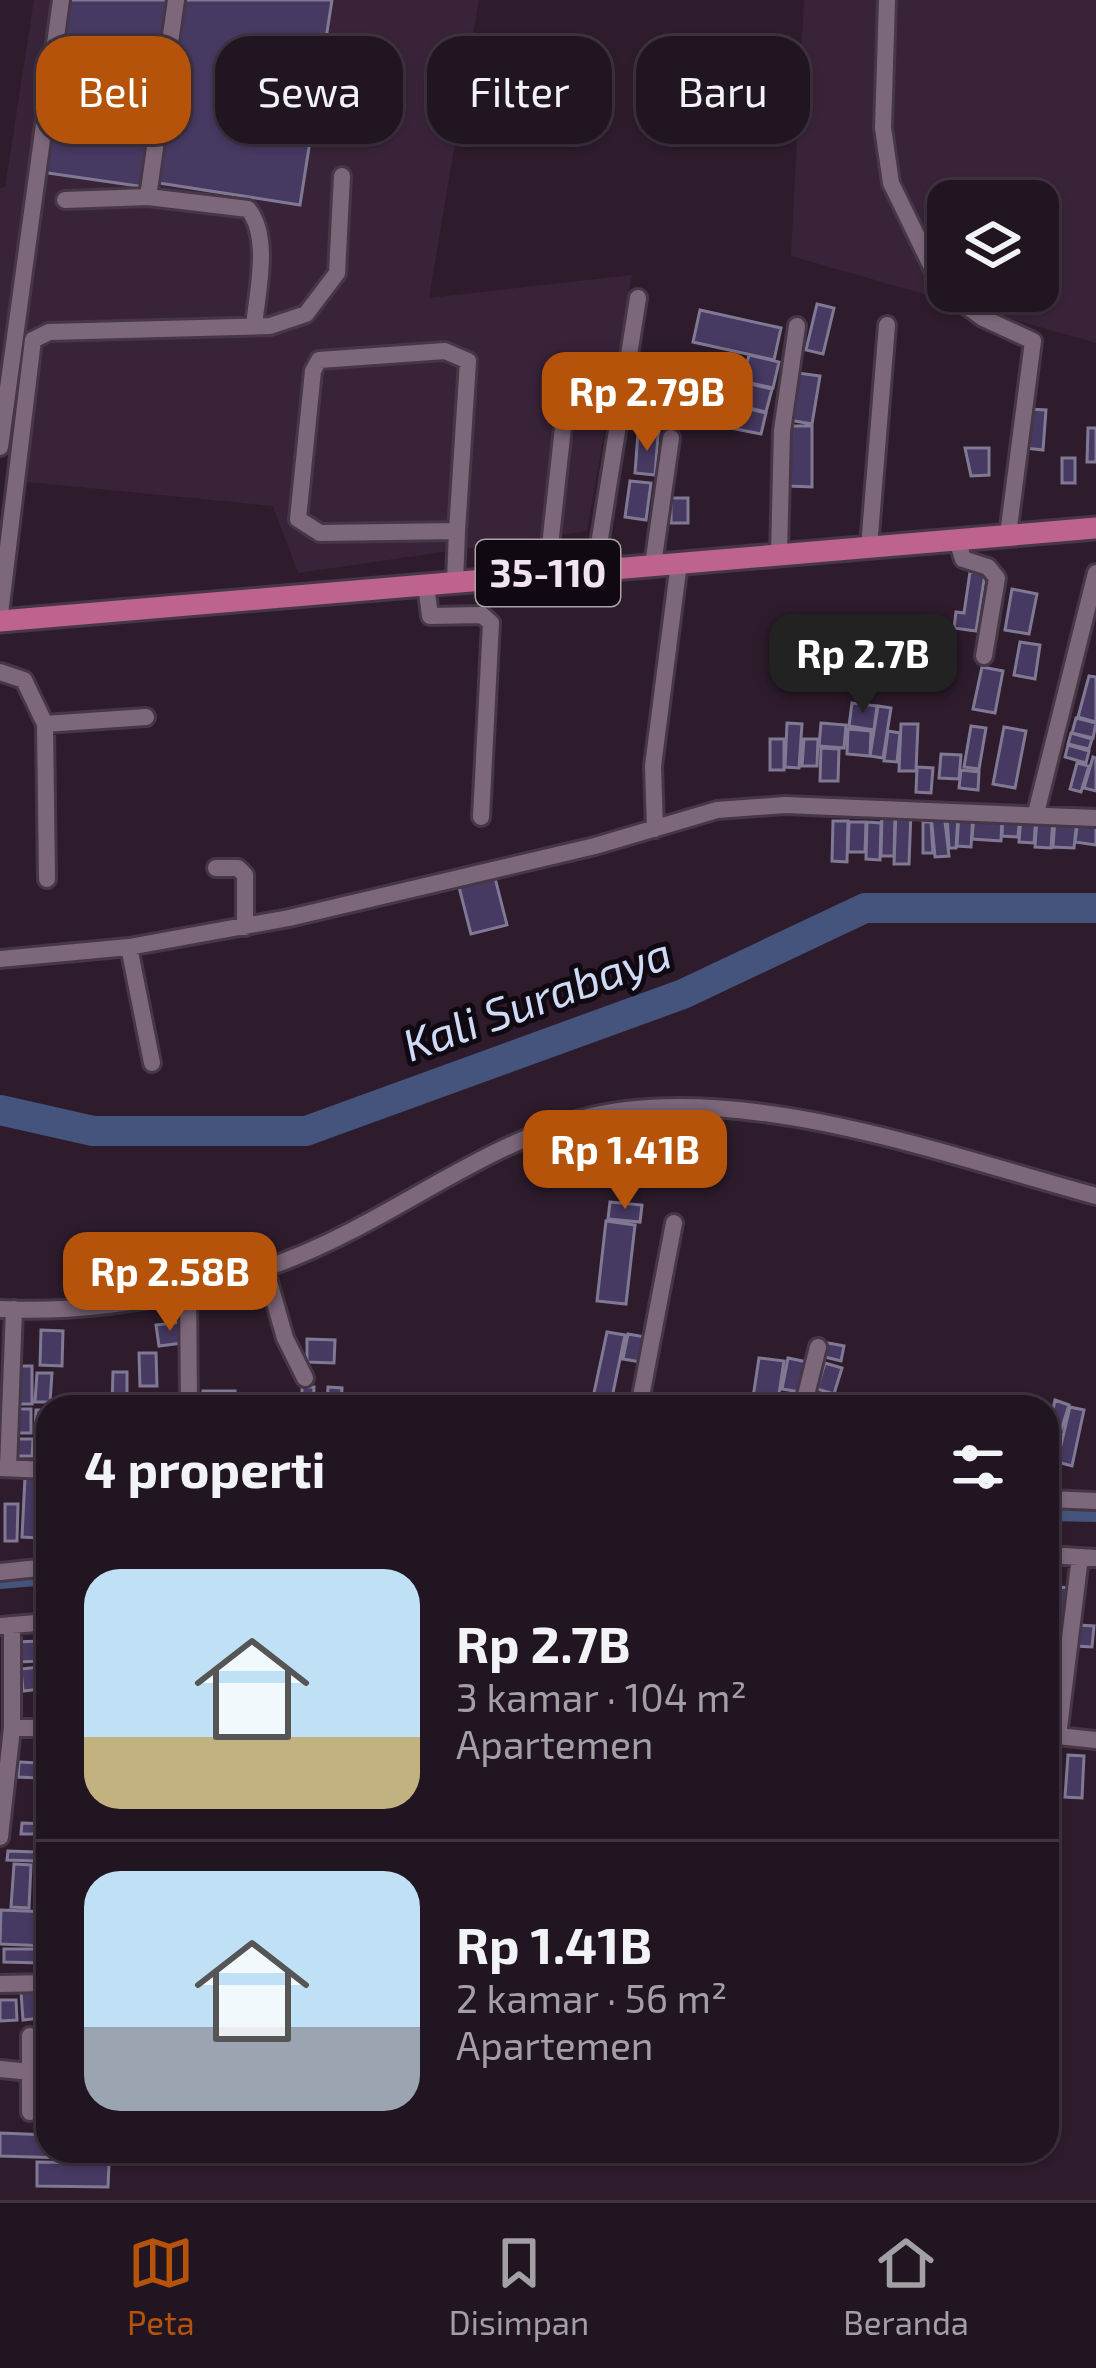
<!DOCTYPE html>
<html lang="id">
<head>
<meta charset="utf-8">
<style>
	body { margin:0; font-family:"Exo 2",sans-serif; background:#2e222f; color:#f1f3f6; height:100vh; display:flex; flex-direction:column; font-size:45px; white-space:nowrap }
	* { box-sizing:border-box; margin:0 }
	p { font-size:39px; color:#a29fa5 }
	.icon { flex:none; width:66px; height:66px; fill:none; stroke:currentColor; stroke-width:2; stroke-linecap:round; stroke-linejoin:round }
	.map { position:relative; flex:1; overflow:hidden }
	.drawer { position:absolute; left:36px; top:1395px; width:1023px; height:768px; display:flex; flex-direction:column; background:#221522; border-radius:36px; box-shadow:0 3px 9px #0004,0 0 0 3px #3f3440 }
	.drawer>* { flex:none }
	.top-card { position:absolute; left:36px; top:36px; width:1026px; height:108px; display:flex; gap:24px }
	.tools { position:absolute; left:927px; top:180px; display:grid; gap:24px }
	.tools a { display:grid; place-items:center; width:132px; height:132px; border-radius:24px; background:#221522; box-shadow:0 3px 9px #0004,0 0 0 3px #3f3440; font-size:60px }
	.price { position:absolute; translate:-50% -102px; padding:0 27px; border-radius:24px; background:#b45309; color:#fff; font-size:39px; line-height:78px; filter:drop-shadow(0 3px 6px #0008) }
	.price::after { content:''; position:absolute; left:50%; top:72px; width:36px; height:27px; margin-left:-18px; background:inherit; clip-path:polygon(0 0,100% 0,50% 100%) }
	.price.selected { background:#222; color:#fff }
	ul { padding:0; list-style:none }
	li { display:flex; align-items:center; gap:36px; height:300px; padding:0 48px }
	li+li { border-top:3px solid #3f3440 }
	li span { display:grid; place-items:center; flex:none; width:336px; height:240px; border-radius:36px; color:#555 }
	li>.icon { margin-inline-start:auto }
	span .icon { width:144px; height:144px; fill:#fffc; stroke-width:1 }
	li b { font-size:51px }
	h2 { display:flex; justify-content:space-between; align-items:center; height:144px; padding:0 48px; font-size:51px }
	.pill { padding:0 42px; border-radius:36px; background:#221522; box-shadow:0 3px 9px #0004,0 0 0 3px #3f3440; font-size:42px; line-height:108px }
	.pill.selected { background:#b45309; color:#fff }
	.dock { display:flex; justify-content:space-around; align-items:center; height:168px; border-top:3px solid #3f3440; background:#221522; font-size:33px; color:#a29fa5 }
	.dock a { display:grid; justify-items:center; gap:6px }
	.dock .selected { color:#b45309 }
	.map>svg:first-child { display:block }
	.built { fill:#392339; fill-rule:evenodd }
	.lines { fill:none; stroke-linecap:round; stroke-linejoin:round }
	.canal { stroke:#44547c; stroke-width:18 }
	.river { stroke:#44547c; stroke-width:30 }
	.building { fill:#463962; stroke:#807993; stroke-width:3 }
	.minor-casing { stroke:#453745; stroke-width:22 }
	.major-casing { stroke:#453745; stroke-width:27 }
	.minor { stroke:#7d677b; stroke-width:16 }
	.major { stroke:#be638b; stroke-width:21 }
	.labels { text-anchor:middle; stroke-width:10; stroke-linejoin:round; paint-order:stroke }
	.shield { fill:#110911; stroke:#aea2ad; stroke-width:3 }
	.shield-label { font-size:39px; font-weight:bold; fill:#f1e4f0 }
	.water-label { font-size:45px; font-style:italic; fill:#cfdaf6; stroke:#110911 }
</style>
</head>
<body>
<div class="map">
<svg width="1096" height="2200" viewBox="0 0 1096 2200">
	<rect width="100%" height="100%" fill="#2e1c2d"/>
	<path class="built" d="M34 0H479L429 298 632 275 587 531 298 573 273 506 27 482V377L0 381V188L5 187Z
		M804 0H1096V343L791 256ZM948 201H1038V291H948Z"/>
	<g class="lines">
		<path class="canal" d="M1047 1512 1096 1513
			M0 1580 48 1576"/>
		<path class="river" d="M0 1110 93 1131H306L683 994 865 908H1096"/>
	</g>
	<path class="building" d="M66 0H172L145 187 41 172Z
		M184 0H332L300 205 159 183Z
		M817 304 834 308 823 354 806 350Z
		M700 310 781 328 774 360 693 342Z
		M749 355 779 362 773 388 742 381Z
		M798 373 820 376 812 424 789 420Z
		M742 382 772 389 766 412 737 405Z
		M643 384 664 386 659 433 638 431Z
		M736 406 766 413 761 434 731 428Z
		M1028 409 1046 410 1043 450 1025 448Z
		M789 426H812V487L789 486Z
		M1088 428H1096V462H1087Z
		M638 433 658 435 655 475 635 473Z
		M965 448H989V475L971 476Z
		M1062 458H1075V483H1062Z
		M630 481 651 483 646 520 625 517Z
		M671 498H688V523H671Z
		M970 572 985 574 976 631 954 628 956 612 964 613Z
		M1012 589 1037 594 1029 634 1005 630Z
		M1020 642 1040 645 1035 679 1014 675Z
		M982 667 1003 671 995 713 973 709Z
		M1089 676 1096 677V722L1078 717Z
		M852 703 877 706 874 730 849 726Z
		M878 706 891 708 883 758 870 756Z
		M1076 718 1096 723 1093 738 1072 733Z
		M787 723 802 724 799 768 785 767Z
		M821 723 846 725 844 748 819 746Z
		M901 724H918L916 771H899Z
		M971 726 986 728 979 769 964 767Z
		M1004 727 1026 731 1015 788 993 784Z
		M848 729 871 731 870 756 847 754Z
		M888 731 900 733 897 762 884 761Z
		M1071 733 1092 739 1089 749 1068 744Z
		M770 739H784V770H770Z
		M804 739H818L817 766H802Z
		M1068 745 1089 751 1086 763 1065 757Z
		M821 748 839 749 838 781H820Z
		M941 754 961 755 959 779 939 778Z
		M1093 757 1096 758V791L1084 788Z
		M1077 763 1089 766 1081 792 1070 789Z
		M917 767 933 768 931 793 916 792Z
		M961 770 979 772 978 790 959 788Z
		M896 811 911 812 909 864H894Z
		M882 812 895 813 894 856H881Z
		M959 812 973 813 971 847 957 846Z
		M944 813 949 856 935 857 931 814Z
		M1003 813 1020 814 1018 837 1002 836Z
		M974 814 1002 816 1001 841 972 839Z
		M947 815 958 816 956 848H949Z
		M1021 816H1036L1034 843 1019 842Z
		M1037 817 1053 818 1051 848 1035 847Z
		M1055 818 1077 820 1074 848 1053 847Z
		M1078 820 1096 823V845L1075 842Z
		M833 821H848L847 862 832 861Z
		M849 822H866L865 852H848Z
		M867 822 881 823 880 860 866 859Z
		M923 822H931L933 853H923Z
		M494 874 507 925 471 934 458 883Z
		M610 1202 642 1205 640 1222 608 1219Z
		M606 1221 635 1225 626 1304 597 1301Z
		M181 1322 183 1343 159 1346 156 1325Z
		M41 1330 63 1331 62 1366 40 1365Z
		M607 1332 625 1335 610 1407H591Z
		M628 1334 645 1337 641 1362 623 1359Z
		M307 1339 335 1340 334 1363 307 1362Z
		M823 1342 844 1346 841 1361 821 1356Z
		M139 1353H156L157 1386H140Z
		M759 1358 784 1361 777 1407 752 1404Z
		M788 1358 807 1362 800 1392 782 1389Z
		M825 1363 842 1368 834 1394 817 1389Z
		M20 1366H32V1404H19Z
		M113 1372H127V1407H112Z
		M37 1373H52L50 1402H35Z
		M302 1387H314L313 1407H302Z
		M328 1387 342 1388 341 1407H327Z
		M203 1391H235V1407H203Z
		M1055 1400 1069 1405 1058 1440 1047 1437Z
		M1070 1407 1084 1410 1072 1466 1057 1462Z
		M16 1409H31V1433H17Z
		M36 1410H48V1430H35Z
		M17 1439H33L32 1456H17Z
		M25 1477H43L39 1538 22 1537Z
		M5 1504H18L17 1541H5Z
		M1058 1587 1072 1588 1062 1677 1048 1676Z
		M1078 1625 1094 1626 1092 1647 1076 1646Z
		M41 1634H48V1693L46 1694Z
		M40 1641 41 1661 18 1662 16 1642Z
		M40 1667 42 1689 23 1691 21 1669Z
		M1047 1679 1060 1681 1056 1721 1047 1720Z
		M39 1730H48V1759H37Z
		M1068 1755 1084 1756 1082 1798 1065 1797Z
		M19 1762 38 1763 37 1778 18 1777Z
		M22 1823 48 1824V1834H21Z
		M8 1851 35 1852V1861L7 1860Z
		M14 1864 31 1865 29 1908 11 1907Z
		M1 1910 48 1912V1946L0 1944Z
		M4 1949H40V1963L4 1962Z
		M40 1991 41 2018 23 2020 21 1992Z
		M0 2000H16L17 2020 0 2021Z
		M0 2133 48 2135V2151H95V2159L0 2156Z
		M37 2162 109 2163 108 2187 37 2186Z"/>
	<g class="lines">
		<g class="minor-casing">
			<path id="minor" d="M887 0 883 128 891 183 942 288 983 318 1033 341 1008 535
				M148 197 176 0
				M65 200 148 197 248 209C271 237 257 293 254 326
				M0 447 61 0
				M957 540 963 559 988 567 997 578 984 656
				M869 547 887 325
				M779 554 782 431 797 326
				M653 565 671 438
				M595 570 638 298
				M547 573 569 373
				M455 582 457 531 320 533 298 519 313 371 319 360 445 351 468 361 457 531
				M426 585 430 616 482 615 491 623 481 817
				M0 614 33 340 49 332 270 326 306 314 337 273 342 176
				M0 672 24 680 45 724 47 879
				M45 724 146 717
				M1036 813 1096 573
				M655 829 653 766 679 563
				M216 868H238L245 875V927
				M129 947 152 1063
				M0 959 129 947 289 918 595 846 717 810 785 805 1096 818
				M266 1271 285 1338 305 1378
				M188 1288 189 1407
				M0 1309C118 1315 248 1285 351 1231 425 1193 500 1141 580 1119 735 1077 945 1155 1096 1196
				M639 1407 674 1223
				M803 1407 818 1347
				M1 1468 48 1470
				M8 1468 14 1309
				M1047 1499 1096 1501
				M1047 1555 1096 1558
				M0 1572 48 1567
				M0 1626 48 1622
				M12 1728H48
				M1048 1735 1096 1740
				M1058 1736 1080 1557
				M0 1837 12 1728V1625
				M0 1984 48 1983
				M30 2036V2112
				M0 2069 30 2072"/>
		</g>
		<g class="major-casing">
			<path id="major" d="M0 621 1096 528"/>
		</g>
		<use href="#minor" class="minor"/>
		<use href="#major" class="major"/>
	</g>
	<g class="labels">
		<rect class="shield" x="476" y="540" width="144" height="66" rx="9"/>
		<g class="shield-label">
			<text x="548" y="587">35-110</text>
		</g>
		<g class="water-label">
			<text transform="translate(537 999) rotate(-20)" y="16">Kali Surabaya</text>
		</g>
	</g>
</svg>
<div class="tools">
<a><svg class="icon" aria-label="layers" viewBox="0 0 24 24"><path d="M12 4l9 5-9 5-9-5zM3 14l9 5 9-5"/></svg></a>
</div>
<b class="price" style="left:647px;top:454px">Rp 2.79B</b>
<b class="price selected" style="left:863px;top:716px">Rp 2.7B</b>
<b class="price" style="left:625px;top:1212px">Rp 1.41B</b>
<b class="price" style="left:170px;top:1334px">Rp 2.58B</b>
<div class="top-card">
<a class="pill selected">Beli</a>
<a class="pill">Sewa</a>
<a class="pill">Filter</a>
<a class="pill">Baru</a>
</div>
<section class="drawer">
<h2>4 properti<svg class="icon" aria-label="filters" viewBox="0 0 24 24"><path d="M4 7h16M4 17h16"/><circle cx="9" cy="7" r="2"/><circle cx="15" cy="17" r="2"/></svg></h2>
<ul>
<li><span style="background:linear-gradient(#bfe0f5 70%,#c2b280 0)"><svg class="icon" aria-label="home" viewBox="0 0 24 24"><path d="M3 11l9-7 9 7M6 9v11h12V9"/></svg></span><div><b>Rp 2.7B</b><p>3 kamar · 104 m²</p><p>Apartemen</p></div></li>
<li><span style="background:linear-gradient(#bfe0f5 65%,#9aa5b1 0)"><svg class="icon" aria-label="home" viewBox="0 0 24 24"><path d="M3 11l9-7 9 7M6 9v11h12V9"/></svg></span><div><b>Rp 1.41B</b><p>2 kamar · 56 m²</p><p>Apartemen</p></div></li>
</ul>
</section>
</div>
<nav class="dock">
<a class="selected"><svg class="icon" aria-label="map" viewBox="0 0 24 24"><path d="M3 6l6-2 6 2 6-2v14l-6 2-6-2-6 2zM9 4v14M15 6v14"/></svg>Peta</a>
<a><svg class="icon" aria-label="saved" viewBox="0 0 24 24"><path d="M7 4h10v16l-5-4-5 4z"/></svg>Disimpan</a>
<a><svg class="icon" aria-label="home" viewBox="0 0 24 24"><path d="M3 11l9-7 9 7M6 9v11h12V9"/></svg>Beranda</a>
</nav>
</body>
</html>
